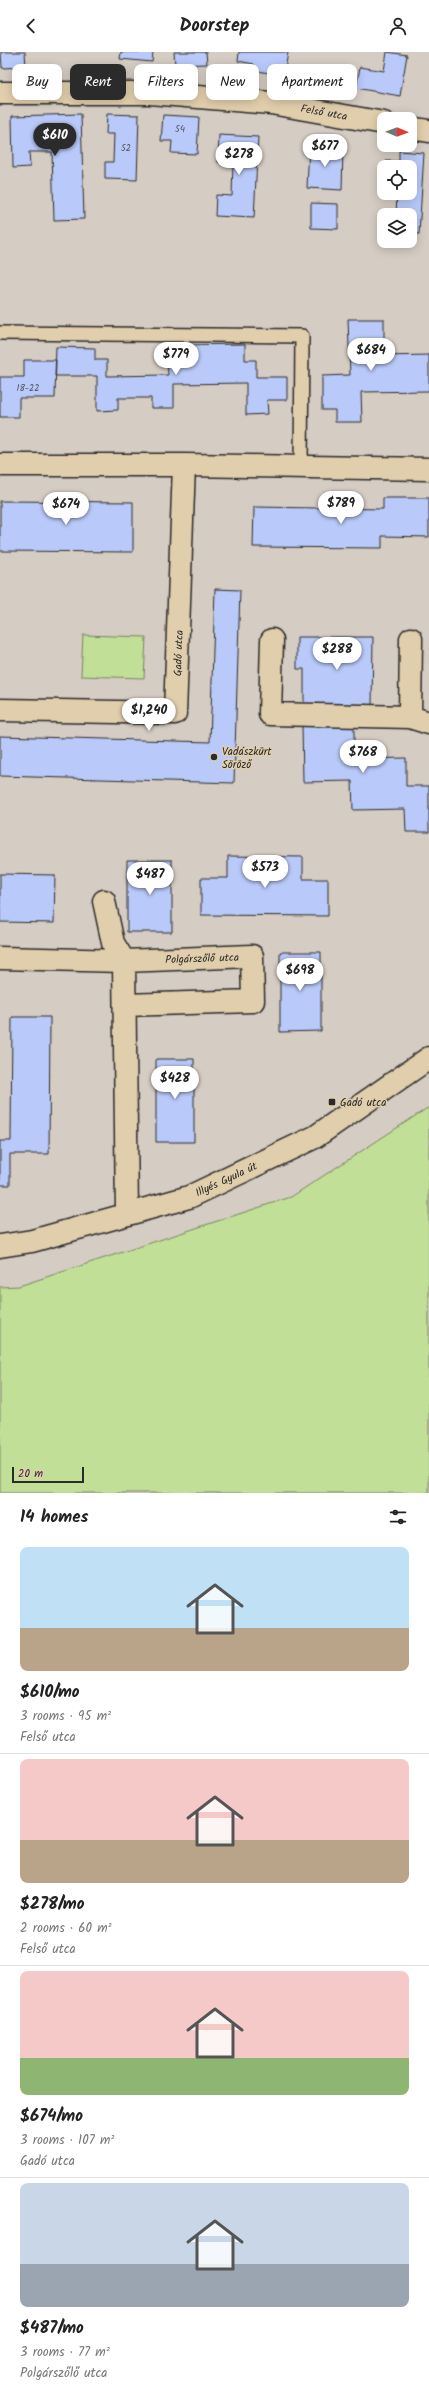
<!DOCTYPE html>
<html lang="en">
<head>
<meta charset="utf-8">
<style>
	body { margin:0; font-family:Kalam,sans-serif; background:#f2f2f2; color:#222; height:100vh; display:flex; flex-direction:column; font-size:15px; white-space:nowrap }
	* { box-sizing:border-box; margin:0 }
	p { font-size:13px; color:#767676 }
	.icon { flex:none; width:22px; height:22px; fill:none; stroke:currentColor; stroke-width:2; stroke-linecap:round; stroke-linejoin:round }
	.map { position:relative; height:1441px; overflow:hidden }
	.details { display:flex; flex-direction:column; background:#fff; flex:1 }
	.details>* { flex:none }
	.guide { position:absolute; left:12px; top:12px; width:405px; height:36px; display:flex; gap:8px }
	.needle { width:26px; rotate:91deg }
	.tools { position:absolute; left:377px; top:60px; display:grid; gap:8px }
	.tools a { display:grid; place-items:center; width:40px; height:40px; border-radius:8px; background:#fff; box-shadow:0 2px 10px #0003; font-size:20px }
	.scale { position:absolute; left:12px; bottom:10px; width:72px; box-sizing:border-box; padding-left:4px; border:2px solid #2b2b2b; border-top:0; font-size:11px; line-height:14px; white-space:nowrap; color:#2b2b2b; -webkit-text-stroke:3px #e1ceac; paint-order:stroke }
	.price { position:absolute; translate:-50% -34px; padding:0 9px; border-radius:14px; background:#fff; color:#222; font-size:13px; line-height:26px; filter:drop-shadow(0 1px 2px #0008) }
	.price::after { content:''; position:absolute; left:50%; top:24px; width:12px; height:9px; margin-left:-6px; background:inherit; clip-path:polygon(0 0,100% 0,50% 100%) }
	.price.on { background:#2b2b2b; color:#fff }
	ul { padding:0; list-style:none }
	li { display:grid; align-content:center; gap:8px; height:212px; padding:0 20px }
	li+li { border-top:1px solid #e0e0e0 }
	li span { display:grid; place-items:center; height:124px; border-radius:8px; color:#555 }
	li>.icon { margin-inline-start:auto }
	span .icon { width:72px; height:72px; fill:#fffc; stroke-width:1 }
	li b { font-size:17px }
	h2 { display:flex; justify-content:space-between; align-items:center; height:48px; padding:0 20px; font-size:17px }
	.tag { padding:0 14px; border-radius:8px; background:#fff; box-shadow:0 2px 10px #0003; font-size:14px; line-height:36px }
	.tag.on { background:#2b2b2b; color:#fff }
	header { display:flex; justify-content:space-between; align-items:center; height:52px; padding:0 20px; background:#fff; font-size:18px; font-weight:700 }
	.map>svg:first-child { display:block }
	.green { fill:#c2df97; stroke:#768561 }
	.building { fill:#b9c9f9; stroke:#2b2b2b }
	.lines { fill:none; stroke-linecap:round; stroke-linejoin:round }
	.lane-casing { stroke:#2b2b2b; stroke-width:16 }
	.street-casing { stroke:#2b2b2b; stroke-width:25 }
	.secondary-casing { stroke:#2b2b2b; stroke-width:25 }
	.lane { stroke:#e1ceac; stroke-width:13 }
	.street { stroke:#e1ceac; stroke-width:22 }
	.secondary { stroke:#e1ceac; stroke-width:22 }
	.poi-dot { fill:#2b2b2b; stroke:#e1ceac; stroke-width:1.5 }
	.labels { text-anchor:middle; stroke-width:3; stroke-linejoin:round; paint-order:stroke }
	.number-label { font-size:9px; fill:#4e525e }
	.street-label { font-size:11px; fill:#2b2b2b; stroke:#e1ceac }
	.poi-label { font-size:11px; fill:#2b2b2b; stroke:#e1ceac; text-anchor:start }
</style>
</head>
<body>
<header><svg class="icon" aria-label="back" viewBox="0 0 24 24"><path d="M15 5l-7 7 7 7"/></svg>Doorstep<svg class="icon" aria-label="person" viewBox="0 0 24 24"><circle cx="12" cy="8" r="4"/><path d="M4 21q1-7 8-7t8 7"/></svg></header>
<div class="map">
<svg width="429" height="1441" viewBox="0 0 429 1441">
	<rect width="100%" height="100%" fill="#d5ccc3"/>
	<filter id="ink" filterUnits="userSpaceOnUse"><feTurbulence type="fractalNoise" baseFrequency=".025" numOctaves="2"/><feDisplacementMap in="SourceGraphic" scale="8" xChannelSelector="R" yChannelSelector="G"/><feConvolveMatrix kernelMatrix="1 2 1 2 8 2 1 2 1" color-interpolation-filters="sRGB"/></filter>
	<g filter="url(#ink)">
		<path class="green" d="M83 583 146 585 144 626 81 624Z
			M429 1055V1441H0V1235L19 1234 291 1145Z"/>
		<path class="building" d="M1 0H25L26 15 2 16Z
			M121 0H153L152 10 120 7Z
			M174 0H206L207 12 175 13Z
			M239 0H288L284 24 253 18 254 12 238 9Z
			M387 0 407 3 400 44 356 36 360 15 384 19Z
			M81 62 84 167 54 168 52 100H29L30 115 13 116 12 64Z
			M107 62 139 63 137 128 105 127V110H113L114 82H106Z
			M163 63 199 65 197 102 171 101 172 89H161Z
			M219 83 258 85 254 166 215 164 216 143 232 144 233 111 218 110Z
			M309 94 343 96 342 138 307 136Z
			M399 99 424 101 419 182 410 181V163H396L397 141H410V115H386V109H399Z
			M311 151 338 152V177L311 176Z
			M348 267H384V304L429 303V339L361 340 362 370H335V358H322V324L350 323Z
			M245 292V308H256V325H287V348H267L268 362 246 363V331L174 332V356H151V346H118V358L97 359V324H55L56 295 95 296V308H107V324L168 323 167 307H180V293Z
			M24 308H56L55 346H19V365H0V325H24Z
			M383 446H429V485L382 484V496L253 495 254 455 383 457Z
			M0 449 133 450V500L0 499Z
			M215 537 240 538 234 731 0 724V684L210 690Z
			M297 585H373L372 655 304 654V617H297Z
			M354 672V707L406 706V734H429V780H406L405 757 353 758 352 729 303 730 302 673Z
			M228 804 303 805V827H328V864L201 863V826H228Z
			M127 808H172V880H127Z
			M0 822 55 823 54 871 0 870Z
			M280 900H321V979L280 980Z
			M12 965H50L49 1102H10V1133H0V1089H11Z
			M156 1007H194V1090H156Z"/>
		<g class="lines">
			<g class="lane-casing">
				<path id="lane" d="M0 281 302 284 301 415"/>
			</g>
			<g class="street-casing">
				<path id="street" d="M0 41H150L271 51 384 71
					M410 76 429 79
					M0 413H184L175 661 0 658
					M184 413 429 417
					M272 588 270 662 410 665 411 587
					M410 665 429 671
					M104 849 113 891 124 909 252 904 253 949 125 953
					M0 906 124 909 127 1162"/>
			</g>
			<g class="secondary-casing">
				<path id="secondary" d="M0 1194 32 1189 189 1145 315 1085 429 1006"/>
			</g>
			<use href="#lane" class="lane"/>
			<use href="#street" class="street"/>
			<use href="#secondary" class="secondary"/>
		</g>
	</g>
	<g class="poi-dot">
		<circle cx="214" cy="705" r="4"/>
		<rect x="328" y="1046" width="8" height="8" rx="2"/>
	</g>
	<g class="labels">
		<g class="number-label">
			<text x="180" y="80">54</text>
			<text x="126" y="99">52</text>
			<text x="28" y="339">18-22</text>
		</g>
		<g class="street-label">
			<text transform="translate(324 60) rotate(10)" y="4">Felső utca</text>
			<text transform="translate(178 601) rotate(-88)" y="4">Gadó utca</text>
			<text transform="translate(202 906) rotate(-2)" y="4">Polgárszőlő utca</text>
			<text transform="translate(226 1127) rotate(-25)" y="4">Illyés Gyula út</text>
		</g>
		<g class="poi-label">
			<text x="222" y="703">Vadászkürt<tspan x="222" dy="13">Söröző</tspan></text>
			<text x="340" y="1054">Gadó utca</text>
		</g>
	</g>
</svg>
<div class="tools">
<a><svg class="needle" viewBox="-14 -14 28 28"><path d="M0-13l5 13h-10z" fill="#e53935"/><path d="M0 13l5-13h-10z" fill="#767676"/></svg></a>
<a><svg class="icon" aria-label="locate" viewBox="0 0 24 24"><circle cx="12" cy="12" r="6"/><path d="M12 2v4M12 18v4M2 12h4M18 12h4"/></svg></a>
<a><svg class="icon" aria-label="layers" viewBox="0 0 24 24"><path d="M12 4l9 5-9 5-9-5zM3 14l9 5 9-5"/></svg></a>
</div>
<div class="scale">20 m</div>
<b class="price on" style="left:55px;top:105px">$610</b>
<b class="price" style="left:325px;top:116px">$677</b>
<b class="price" style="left:239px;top:124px">$278</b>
<b class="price" style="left:371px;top:320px">$684</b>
<b class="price" style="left:176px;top:324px">$779</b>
<b class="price" style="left:341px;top:473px">$789</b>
<b class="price" style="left:66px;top:474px">$674</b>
<b class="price" style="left:337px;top:619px">$288</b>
<b class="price" style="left:149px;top:680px">$1,240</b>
<b class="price" style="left:363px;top:722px">$768</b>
<b class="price" style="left:265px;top:837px">$573</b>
<b class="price" style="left:150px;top:844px">$487</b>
<b class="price" style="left:300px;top:940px">$698</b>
<b class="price" style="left:175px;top:1048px">$428</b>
<div class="guide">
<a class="tag">Buy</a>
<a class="tag on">Rent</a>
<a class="tag">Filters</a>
<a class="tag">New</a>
<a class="tag">Apartment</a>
</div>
</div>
<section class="details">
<h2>14 homes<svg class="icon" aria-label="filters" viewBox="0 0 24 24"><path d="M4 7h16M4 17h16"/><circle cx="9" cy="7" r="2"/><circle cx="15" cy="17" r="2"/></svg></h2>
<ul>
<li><span style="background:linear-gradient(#bfe0f5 65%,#b9a48a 0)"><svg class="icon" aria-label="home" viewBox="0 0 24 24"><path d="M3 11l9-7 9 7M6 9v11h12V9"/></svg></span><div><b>$610/mo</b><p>3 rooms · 95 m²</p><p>Felső utca</p></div></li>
<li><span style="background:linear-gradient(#f6c9c9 65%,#b9a48a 0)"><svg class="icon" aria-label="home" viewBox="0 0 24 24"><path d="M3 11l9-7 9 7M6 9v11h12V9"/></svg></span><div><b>$278/mo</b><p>2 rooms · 60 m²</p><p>Felső utca</p></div></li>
<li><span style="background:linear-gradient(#f6c9c9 70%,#8fb573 0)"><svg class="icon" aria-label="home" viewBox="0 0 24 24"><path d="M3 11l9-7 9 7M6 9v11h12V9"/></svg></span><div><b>$674/mo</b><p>3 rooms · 107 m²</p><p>Gadó utca</p></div></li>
<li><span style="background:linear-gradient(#c9d6e8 65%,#9aa5b1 0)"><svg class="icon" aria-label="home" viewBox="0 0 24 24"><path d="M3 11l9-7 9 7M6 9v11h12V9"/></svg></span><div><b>$487/mo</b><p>3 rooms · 77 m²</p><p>Polgárszőlő utca</p></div></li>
</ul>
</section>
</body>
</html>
